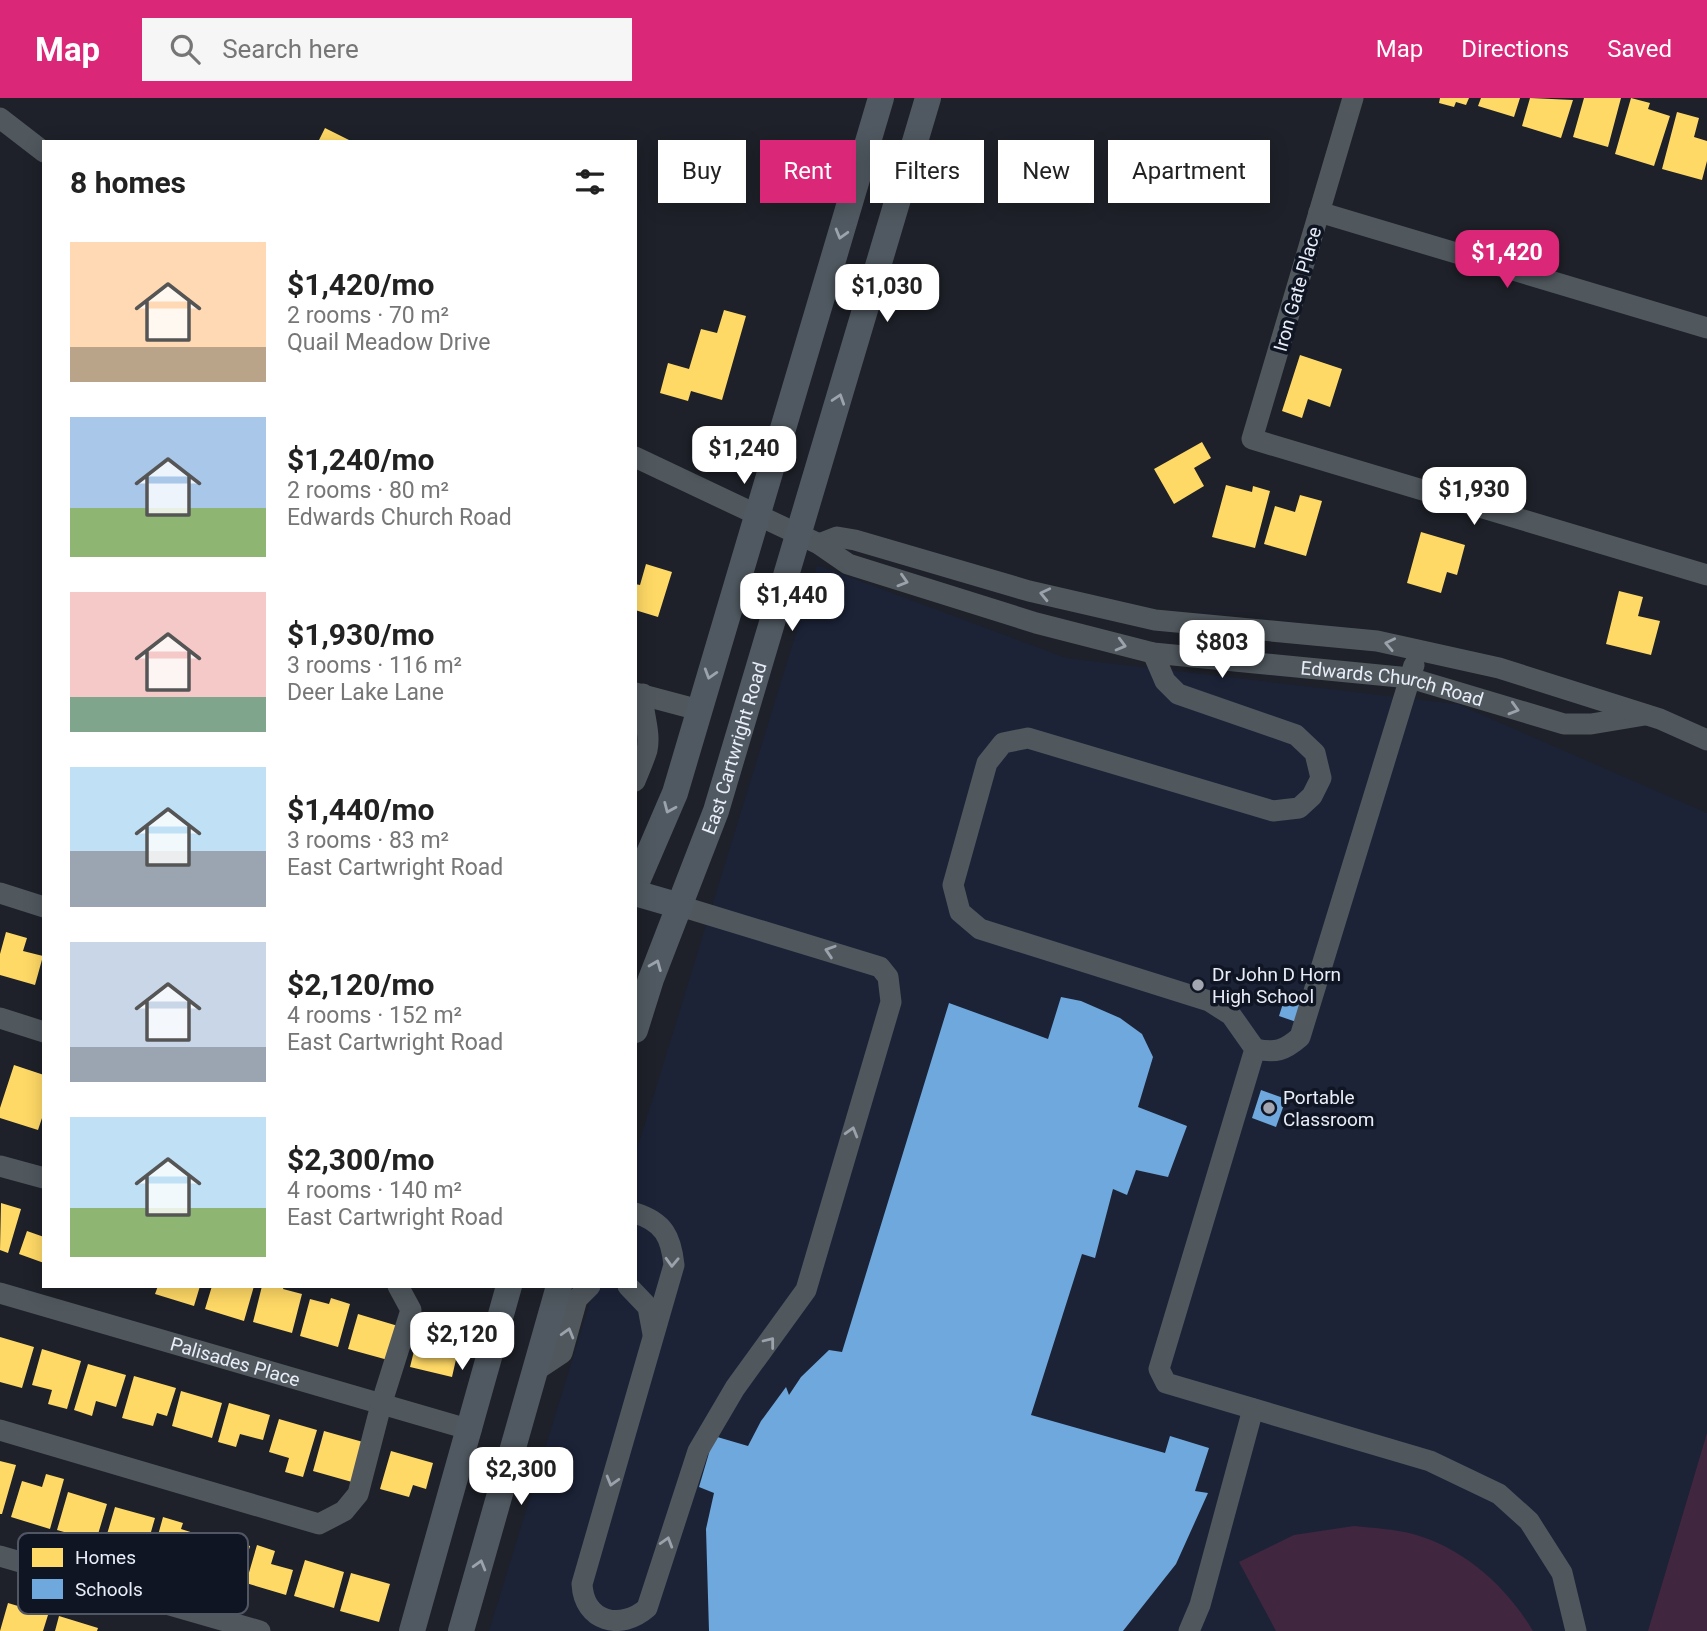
<!DOCTYPE html>
<html lang="en">
<head>
<meta charset="utf-8">
<style>
	body { margin:0; font-family:Roboto,sans-serif; background:#f6f6f6; color:#222; height:100vh; display:flex; flex-direction:column; font-size:26px; white-space:nowrap }
	* { box-sizing:border-box; margin:0 }
	p { font-size:23px; color:#767676 }
	.icon { flex:none; width:38px; height:38px; fill:none; stroke:currentColor; stroke-width:2; stroke-linecap:round; stroke-linejoin:round }
	.map { position:relative; flex:1; overflow:hidden }
	.details { position:absolute; left:42px; top:42px; width:595px; height:1148px; display:flex; flex-direction:column; background:#fff; border-radius:0px; box-shadow:0 4px 18px #0003 }
	.details>* { flex:none }
	.guide { position:absolute; left:658px; top:42px; width:665px; height:63px; display:flex; gap:14px }
	.price { position:absolute; translate:-50% -60px; padding:0 16px; border-radius:14px; background:#fff; color:#222; font-size:23px; line-height:46px; filter:drop-shadow(0 2px 4px #0008) }
	.price::after { content:''; position:absolute; left:50%; top:42px; width:21px; height:16px; margin-left:-10px; background:inherit; clip-path:polygon(0 0,100% 0,50% 100%) }
	.price.current { background:#db2777; color:#fff }
	ul { padding:0; list-style:none }
	li { display:flex; align-items:center; gap:21px; height:175px; padding:0 28px }
	li span { display:grid; place-items:center; flex:none; width:196px; height:140px; border-radius:0px; color:#555 }
	li>.icon { margin-inline-start:auto }
	span .icon { width:84px; height:84px; fill:#fffc; stroke-width:1 }
	li b { font-size:30px }
	h2 { display:flex; justify-content:space-between; align-items:center; height:84px; padding:0 28px; font-size:30px }
	.pill { padding:0 24px; border-radius:0px; background:#fff; box-shadow:0 4px 18px #0003; font-size:24px; line-height:63px }
	.pill.current { background:#db2777; color:#fff }
	header { display:flex; align-items:center; gap:42px; box-sizing:border-box; height:98px; padding:0 35px; background:#db2777; color:#fff }
	header strong { font-size:33px }
	nav { display:flex; gap:38px; margin-inline-start:auto; font-size:24px }
	.search { width:490px; height:63px; background:#f6f6f6; display:flex; align-items:center; gap:18px; box-sizing:border-box; padding:0 24px; border-radius:0px; color:#767676; font-size:26px }
	.map>svg:first-child { display:block }
	.built { fill:#1c2337 }
	.green { fill:#412640 }
	.homes { fill:#ffd966 }
	.schools { fill:#6fa8dc }
	.lines { fill:none; stroke-linecap:round; stroke-linejoin:round }
	.minor { stroke:#50585e; stroke-width:21 }
	.major { stroke:#505961; stroke-width:26 }
	.oneway { stroke:#9ca3ac }
	.oneway2 { stroke:#9ca2ab }
	.poi-dot { fill:#a2a6b0; stroke:#101524; stroke-width:2.5 }
	.labels { text-anchor:middle; stroke-width:7; stroke-linejoin:round; paint-order:stroke }
	.street-label { font-size:19px; fill:#e9edf8; stroke:#101524 }
	.poi-label { font-size:19px; fill:#e9edf8; stroke:#101524; text-anchor:start }
	.key { fill:#101524; stroke:#515664; stroke-width:2 }
	.key-label { font-size:19px; fill:#e9edf8 }
</style>
</head>
<body>
<header>
<strong>Map</strong>
<div class="search"><svg class="icon" aria-label="search" viewBox="0 0 24 24"><circle cx="10" cy="10" r="6"/><path d="M15 15l6 6"/></svg>Search here</div>
<nav><a>Map</a><a>Directions</a><a>Saved</a></nav>
</header>
<div class="map">
<svg width="1707" height="1533" viewBox="0 0 1707 1533">
	<rect width="100%" height="100%" fill="#1e2129"/>
	<path class="built" d="M817 467 1066 560 1457 606 1707 715V1335L1648 1533H489L595 1188H635V1058Z"/>
	<path class="green" d="M1707 1335V1533H1648Z
		M1354 1428C1373 1430 1394 1431 1413 1436 1464 1450 1507 1489 1533 1533H1276L1239 1464 1294 1437Z"/>
	<path class="homes" d="M1440 0H1469L1466 7 1456 4 1454 9 1439 5Z
		M1481 0H1520L1514 19 1478 8Z
		M1530 0 1573 2 1561 40 1522 28Z
		M1584 0H1621L1608 49 1573 39Z
		M1631 0 1650 5 1648 11 1670 18 1654 68 1615 56Z
		M1677 14 1699 20 1694 39 1707 43V63L1702 82 1662 71Z
		M325 30 353 44H318Z
		M724 212 746 218 722 302 691 293 688 303 660 295 668 265 689 271 701 231 717 235Z
		M1300 257 1342 271 1330 309 1308 301 1302 320 1282 313Z
		M1202 344 1211 360 1194 370 1204 388 1174 406 1154 371Z
		M1226 387 1252 394 1253 388 1270 393 1255 450 1212 439Z
		M1300 397 1322 403 1306 458 1264 446 1275 408 1295 414Z
		M1421 434 1465 447 1457 477 1447 474 1441 495 1407 485Z
		M646 466 672 474 658 519 635 512V486L640 487Z
		M1619 493 1643 499 1638 518 1660 523 1651 557 1606 546Z
		M6 834 27 840 23 853 43 858 35 887 0 877V856Z
		M14 967 44 977V1014L38 1032 0 1020V1010Z
		M1 1105 21 1111 8 1155 0 1152Z
		M27 1133 44 1139V1165L19 1156Z
		M158 1188H200L194 1208 155 1196Z
		M212 1188H254L244 1223 205 1211Z
		M262 1188H284L283 1191 302 1196 292 1235 253 1224Z
		M331 1200 350 1206 338 1249 300 1238 310 1201 329 1206Z
		M358 1216 398 1228 388 1262 348 1251Z
		M419 1233 460 1244 452 1279 410 1269Z
		M0 1239 34 1249 22 1290 0 1284Z
		M42 1251 81 1263 67 1311 48 1306 52 1292 32 1287Z
		M88 1266 126 1277 116 1309 96 1303 92 1318 74 1312Z
		M134 1278 176 1290 167 1318 157 1315 153 1328 122 1320Z
		M181 1293 222 1305 212 1340 172 1328Z
		M229 1305 270 1317 263 1342 240 1336 236 1349 218 1344Z
		M279 1321 317 1332 303 1379 285 1374 289 1360 269 1354Z
		M324 1333 363 1344 352 1384 313 1373Z
		M391 1353 433 1365 426 1391 413 1387 409 1399 380 1391Z
		M0 1363 16 1367 2 1416H0Z
		M46 1376 64 1381 50 1431 11 1419 22 1383 42 1389Z
		M68 1394 107 1406 96 1443 57 1432Z
		M115 1409 155 1420 145 1455 105 1443Z
		M163 1419 183 1425 181 1431 200 1437 191 1470 152 1459Z
		M210 1435 250 1448 240 1483 199 1471Z
		M257 1447 275 1453 271 1466 293 1472 286 1497 246 1485Z
		M305 1462 344 1474 334 1510 294 1498Z
		M351 1475 390 1486 379 1524 340 1513Z
		M8 1505 48 1517 43 1533H0Z
		M59 1518 98 1530 97 1533H55Z"/>
	<path class="schools" d="M1287 893 1313 902 1305 927 1279 918Z
		M1061 899 1081 903 1120 920 1142 936 1153 959 1138 1009 1187 1028 1168 1079 1136 1072 1127 1097 1113 1091 1095 1160 1082 1156 1031 1317 1165 1355 1170 1338 1209 1350 1195 1393 1208 1395 1176 1466 1123 1533H709L706 1431 714 1395 699 1389 714 1338 748 1348 761 1323 786 1289 789 1297 801 1279 829 1252 842 1254 949 905 1048 941Z
		M1261 992 1286 1001 1276 1029 1252 1020Z"/>
	<g class="lines">
		<g class="minor">
			<path d="M1353 0 1252 341 1707 477"/>
			<path d="M0 20 44 54"/>
			<path d="M1319 114 1707 230"/>
			<path id="s1" d="M635 359 819 446 848 466 1036 525 1153 555 1410 580 1564 626H1591L1645 617"/>
			<path d="M819 446 837 439 855 442 1029 493 1155 522 1377 543 1499 570 1660 621 1707 642"/>
			<path d="M1153 555 1165 583 1178 596 1296 637 1315 655 1321 680 1312 698 1299 710 1273 713 1028 640 1003 645 987 665 953 787 960 814 980 831 1209 903 1231 917 1255 951 1159 1271 1166 1285 1430 1363 1499 1396 1529 1423 1562 1475 1576 1533"/>
			<path d="M635 595 699 612"/>
			<path d="M635 683C639 673 644 662 647 652 651 634 642 615 643 596"/>
			<path d="M0 795 44 809"/>
			<path d="M0 920 44 934"/>
			<path d="M1255 951C1276 955 1284 953 1300 939L1414 567"/>
			<path d="M0 1068 44 1080"/>
			<path d="M635 1115C664 1124 671 1139 674 1167L582 1486C584 1524 621 1533 647 1510L698 1353 735 1290 806 1192 891 904 888 879 880 869 680 808"/>
			<path d="M628 1188 648 1209 653 1236"/>
			<path id="s2" d="M0 1195 471 1332"/>
			<path d="M535 1273 562 1255 577 1201 590 1188"/>
			<path d="M0 1332 319 1426 344 1413 358 1396 381 1307 411 1212 398 1188"/>
			<path d="M0 1458 260 1533"/>
			<path d="M1189 1533 1200 1507 1253 1311"/>
		</g>
		<g class="major">
			<path d="M635 788 675 695 881 0"/>
			<path d="M635 795 680 808"/>
			<path id="s3" d="M635 932 651 881 716 713 928 0"/>
			<path d="M412 1533 509 1188"/>
			<path d="M461 1533 559 1188"/>
		</g>
	</g>
	<defs><path id="oneway-chevron" d="M-2-3.5L2.5 0L-2 3.5" fill="none" stroke-width="1.6" stroke-linecap="round" stroke-linejoin="round" transform="scale(1.75)"/></defs>
	<g class="oneway">
		<use href="#oneway-chevron" transform="translate(841 136) rotate(106)"/>
		<use href="#oneway-chevron" transform="translate(839 301) rotate(-72)"/>
		<use href="#oneway-chevron" transform="translate(710 576) rotate(107)"/>
		<use href="#oneway-chevron" transform="translate(669 710) rotate(113)"/>
		<use href="#oneway-chevron" transform="translate(656 867) rotate(-68)"/>
		<use href="#oneway-chevron" transform="translate(480 1467) rotate(-74)"/>
	</g>
	<g class="oneway2">
		<use href="#oneway-chevron" transform="translate(903 483) rotate(17)"/>
		<use href="#oneway-chevron" transform="translate(1045 496) rotate(-167)"/>
		<use href="#oneway-chevron" transform="translate(1390 546) rotate(-168)"/>
		<use href="#oneway-chevron" transform="translate(1121 547) rotate(15)"/>
		<use href="#oneway-chevron" transform="translate(1514 611) rotate(16)"/>
		<use href="#oneway-chevron" transform="translate(830 853) rotate(-162)"/>
		<use href="#oneway-chevron" transform="translate(852 1034) rotate(-74)"/>
		<use href="#oneway-chevron" transform="translate(672 1164) rotate(92)"/>
		<use href="#oneway-chevron" transform="translate(568 1235) rotate(-74)"/>
		<use href="#oneway-chevron" transform="translate(770 1244) rotate(-52)"/>
		<use href="#oneway-chevron" transform="translate(612 1383) rotate(106)"/>
		<use href="#oneway-chevron" transform="translate(667 1444) rotate(-73)"/>
	</g>
	<g class="poi-dot">
		<circle cx="1198" cy="887" r="7"/>
		<circle cx="1269" cy="1010" r="7"/>
	</g>
	<g class="labels">
		<g class="street-label">
			<text transform="translate(1297 191) rotate(-74)" y="7">Iron Gate Place</text>
			<text dy="7" stroke="none"><textPath href="#s1" startOffset="798">Edwards Church Road</textPath></text>
			<text dy="7" stroke="none"><textPath href="#s3" startOffset="299">East Cartwright Road</textPath></text>
			<text dy="7" stroke="none"><textPath href="#s2" startOffset="245">Palisades Place</textPath></text>
		</g>
		<g class="poi-label">
			<text x="1212" y="883">Dr John D Horn<tspan x="1212" dy="22">High School</tspan></text>
			<text x="1283" y="1006">Portable<tspan x="1283" dy="22">Classroom</tspan></text>
		</g>
	</g>
	<rect x="18" y="1435" width="230" height="81" rx="10" class="key"/>
	<rect x="32" y="1450" width="31" height="19" fill="#ffd966"/>
	<rect x="32" y="1481" width="31" height="20" fill="#6fa8dc"/>
	<g class="key-label">
		<text x="75" y="1466">Homes</text>
		<text x="75" y="1498">Schools</text>
	</g>
</svg>
<b class="price current" style="left:1507px;top:192px">$1,420</b>
<b class="price" style="left:887px;top:226px">$1,030</b>
<b class="price" style="left:744px;top:388px">$1,240</b>
<b class="price" style="left:1474px;top:429px">$1,930</b>
<b class="price" style="left:792px;top:535px">$1,440</b>
<b class="price" style="left:1222px;top:582px">$803</b>
<b class="price" style="left:462px;top:1274px">$2,120</b>
<b class="price" style="left:521px;top:1409px">$2,300</b>
<div class="guide">
<a class="pill">Buy</a>
<a class="pill current">Rent</a>
<a class="pill">Filters</a>
<a class="pill">New</a>
<a class="pill">Apartment</a>
</div>
<section class="details">
<h2>8 homes<svg class="icon" aria-label="filters" viewBox="0 0 24 24"><path d="M4 7h16M4 17h16"/><circle cx="9" cy="7" r="2"/><circle cx="15" cy="17" r="2"/></svg></h2>
<ul>
<li><span style="background:linear-gradient(#ffd9b3 75%,#b9a48a 0)"><svg class="icon" aria-label="home" viewBox="0 0 24 24"><path d="M3 11l9-7 9 7M6 9v11h12V9"/></svg></span><div><b>$1,420/mo</b><p>2 rooms · 70 m²</p><p>Quail Meadow Drive</p></div></li>
<li><span style="background:linear-gradient(#a9c7e8 65%,#8fb573 0)"><svg class="icon" aria-label="home" viewBox="0 0 24 24"><path d="M3 11l9-7 9 7M6 9v11h12V9"/></svg></span><div><b>$1,240/mo</b><p>2 rooms · 80 m²</p><p>Edwards Church Road</p></div></li>
<li><span style="background:linear-gradient(#f6c9c9 75%,#7fa58c 0)"><svg class="icon" aria-label="home" viewBox="0 0 24 24"><path d="M3 11l9-7 9 7M6 9v11h12V9"/></svg></span><div><b>$1,930/mo</b><p>3 rooms · 116 m²</p><p>Deer Lake Lane</p></div></li>
<li><span style="background:linear-gradient(#bfe0f5 60%,#9aa5b1 0)"><svg class="icon" aria-label="home" viewBox="0 0 24 24"><path d="M3 11l9-7 9 7M6 9v11h12V9"/></svg></span><div><b>$1,440/mo</b><p>3 rooms · 83 m²</p><p>East Cartwright Road</p></div></li>
<li><span style="background:linear-gradient(#c9d6e8 75%,#9aa5b1 0)"><svg class="icon" aria-label="home" viewBox="0 0 24 24"><path d="M3 11l9-7 9 7M6 9v11h12V9"/></svg></span><div><b>$2,120/mo</b><p>4 rooms · 152 m²</p><p>East Cartwright Road</p></div></li>
<li><span style="background:linear-gradient(#bfe0f5 65%,#8fb573 0)"><svg class="icon" aria-label="home" viewBox="0 0 24 24"><path d="M3 11l9-7 9 7M6 9v11h12V9"/></svg></span><div><b>$2,300/mo</b><p>4 rooms · 140 m²</p><p>East Cartwright Road</p></div></li>
</ul>
</section>
</div>
</body>
</html>
